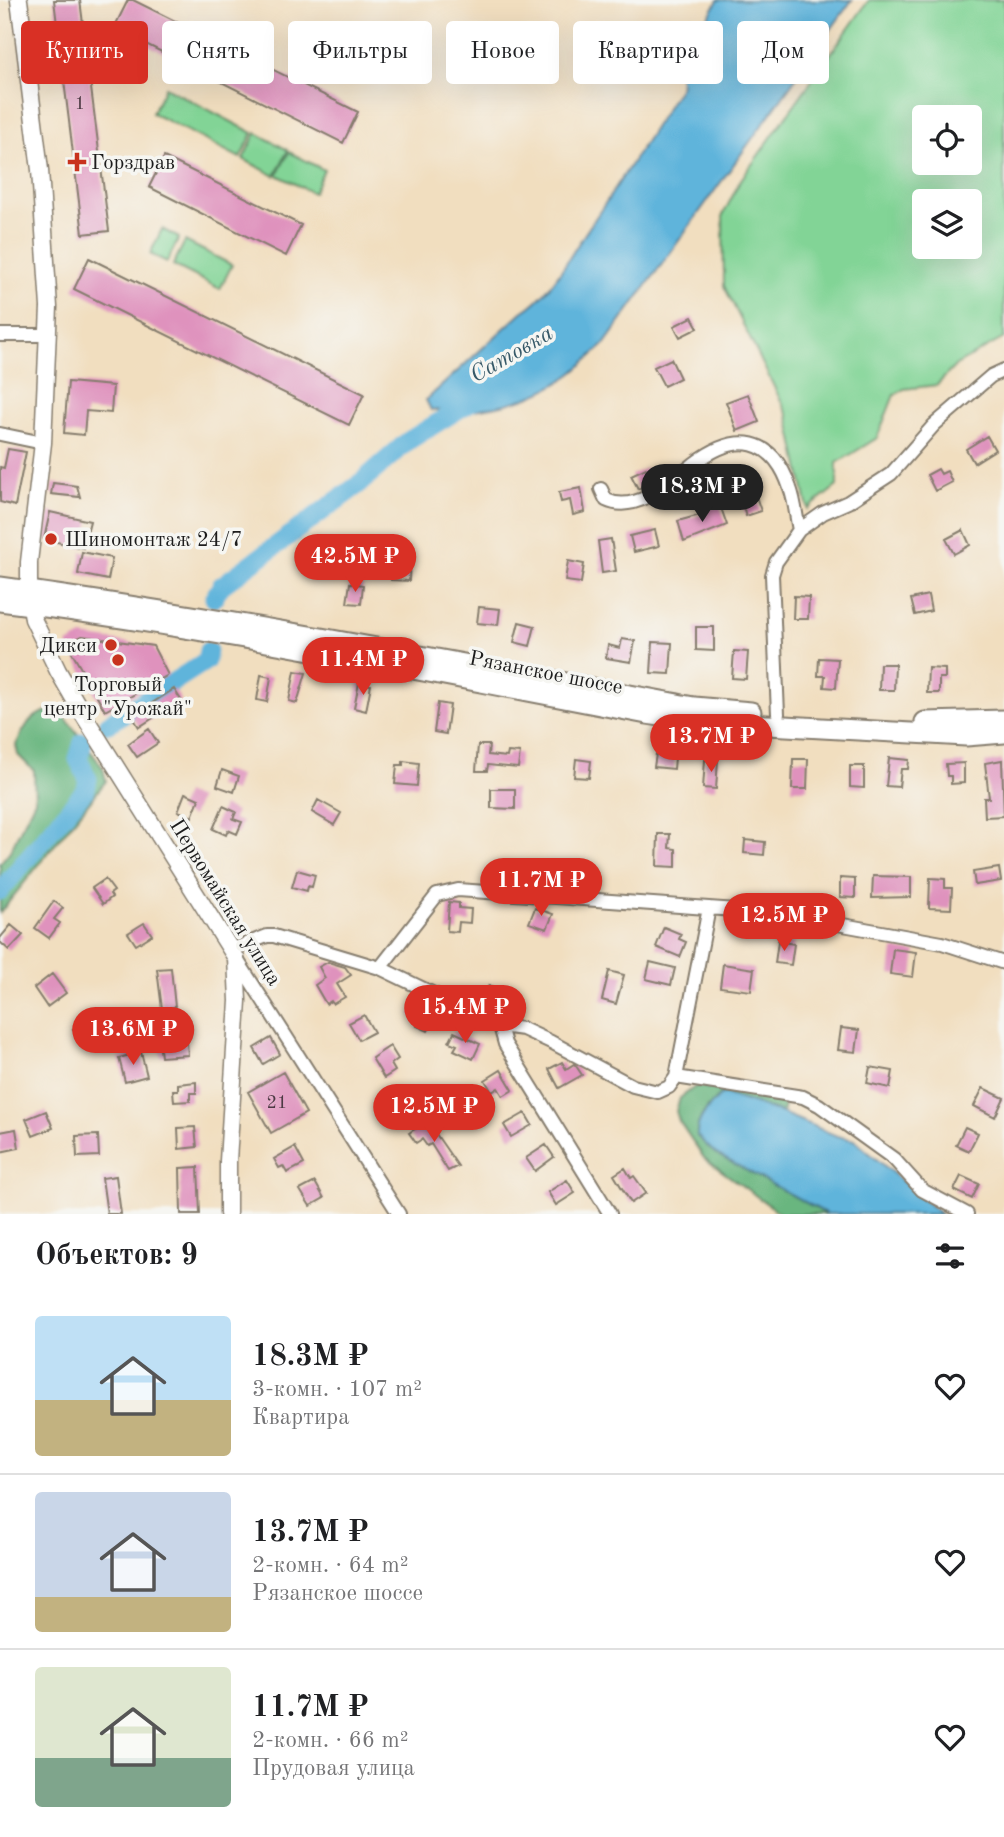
<!DOCTYPE html>
<html lang="ru">
<head>
<meta charset="utf-8">
<style>
	body { margin:0; font-family:"Old Standard TT",serif; background:#f2f2f2; color:#202124; height:100vh; display:flex; flex-direction:column; font-size:26px; white-space:nowrap }
	* { box-sizing:border-box; margin:0 }
	p { font-size:23px; color:#757577 }
	.icon { flex:none; width:38px; height:38px; fill:none; stroke:currentColor; stroke-width:2; stroke-linecap:round; stroke-linejoin:round }
	.map { position:relative; height:1214px; overflow:hidden }
	.details { display:flex; flex-direction:column; background:#fff; flex:1 }
	.details>* { flex:none }
	.hud { position:absolute; left:21px; top:21px; width:962px; height:63px; display:flex; gap:14px }
	.buttons { position:absolute; left:912px; top:105px; display:grid; gap:14px }
	.buttons a { display:grid; place-items:center; width:70px; height:70px; border-radius:7px; background:#fff; box-shadow:0 7px 28px #0002; font-size:35px }
	.price { position:absolute; translate:-50% -60px; padding:0 16px; border-radius:24px; background:#d93025; color:#fff; font-size:23px; line-height:46px; filter:drop-shadow(0 2px 4px #0008) }
	.price::after { content:''; position:absolute; left:50%; top:42px; width:21px; height:16px; margin-left:-10px; background:inherit; clip-path:polygon(0 0,100% 0,50% 100%) }
	.price.active { background:#222; color:#fff }
	ul { padding:0; list-style:none }
	li { display:flex; align-items:center; gap:21px; height:175px; padding:0 35px }
	li+li { border-top:2px solid #e0e0e0 }
	li span { display:grid; place-items:center; flex:none; width:196px; height:140px; border-radius:7px; color:#555 }
	li>.icon { margin-inline-start:auto }
	span .icon { width:84px; height:84px; fill:#fffc; stroke-width:1 }
	li b { font-size:30px }
	h2 { display:flex; justify-content:space-between; align-items:center; height:84px; padding:0 35px; font-size:30px }
	.pill { padding:0 24px; border-radius:7px; background:#fff; box-shadow:0 7px 28px #0002; font-size:24px; line-height:63px }
	.pill.active { background:#d93025; color:#fff }
	.map>svg:first-child { display:block }
	.green { fill:#82d496; stroke:#4f7859; stroke-width:2; fill-rule:evenodd }
	.forest { fill:#69b67f; stroke:#42694e; stroke-width:2 }
	.water { fill:#5fb4db; stroke:#3e687c; stroke-width:2 }
	.lines { fill:none; stroke-linecap:round; stroke-linejoin:round }
	.river { stroke:#5fb4db; stroke-width:19 }
	.building { fill:#df92bd }
	.minor-casing { stroke:#867d6e; stroke-width:16 }
	.secondary-casing { stroke:#867d6e; stroke-width:19 }
	.primary-casing { stroke:#867d6e; stroke-width:23 }
	.minor { stroke:#fff; stroke-width:12 }
	.secondary { stroke:#fff; stroke-width:16 }
	.primary { stroke:#fff; stroke-width:19 }
	.poi-dot { fill:#c8321e; stroke:#f6f6f2; stroke-width:2.5 }
	.labels { text-anchor:middle; stroke-width:7; stroke-linejoin:round; paint-order:stroke }
	.number-label { font-size:18px; fill:#4d3a44 }
	.poi-label { font-size:21px; fill:#1c1c1c; stroke:#f6f6f2; text-anchor:start }
	.street-label { font-size:21px; fill:#1c1c1c; stroke:#f6f6f2 }
	.water-label { font-size:23px; font-style:italic; fill:#375968; stroke:#f6f6f2 }
</style>
</head>
<body>
<div class="map">
<svg width="1004" height="1214" viewBox="0 0 1004 1214">
	<rect width="100%" height="100%" fill="#f6f6f2"/>
	<filter id="ink" filterUnits="userSpaceOnUse"><feTurbulence type="fractalNoise" baseFrequency=".0143" numOctaves="2"/><feDisplacementMap in="SourceGraphic" scale="14" xChannelSelector="R" yChannelSelector="G"/><feConvolveMatrix kernelMatrix="1 2 1 2 8 2 1 2 1" color-interpolation-filters="sRGB"/></filter>
	<filter id="wash" filterUnits="userSpaceOnUse"><feTurbulence type="fractalNoise" baseFrequency=".00686" numOctaves="4" result="noise"/><feDisplacementMap in="SourceGraphic" scale="28" xChannelSelector="R" yChannelSelector="G"/><feGaussianBlur stdDeviation="1.57" result="paint"/><feColorMatrix in="noise" values="0 0 0 0 0 0 0 0 0 0 0 0 0 0 0 0 0 1.4 0 .05"/><feComposite in="paint" operator="in"/></filter>
	<g filter="url(#wash)">
		<rect width="100%" height="100%" fill="#f1debf"/>
		<path class="green" d="M869 0H1004V338L956 365 937 385 904 389 894 395 877 438 837 463V486L808 509 788 415 724 286 723 215 740 181ZM924 117H970V163H924ZM924 201H970V247H924Z
			M165 87 253 133 240 158 152 113Z
			M256 133 288 150 275 176 243 159Z
			M289 152 324 170 313 193 277 175Z
			M162 229 179 238 167 262 150 254Z
			M185 241 232 265 220 289 173 265Z"/>
		<path class="forest" d="M52 710 63 714 103 768 106 781 0 913V863L10 851 35 800 34 771 18 755 16 745C25 726 30 714 52 710Z
			M696 1086 773 1096 784 1106 782 1113 722 1093C709 1106 696 1117 697 1136L716 1154 827 1214H781L704 1158 679 1121 676 1111 680 1098Z"/>
		<path class="water" d="M718 0H852L603 346C592 355 582 366 570 375 533 402 477 415 431 410L426 400 522 312C549 296 565 264 582 238 616 188 649 137 681 85L678 71Z
			M722 1093 782 1113 837 1136 854 1140 941 1214H827L716 1154 697 1136C696 1117 710 1107 722 1093Z"/>
		<g class="lines">
			<path class="river" d="M214 598 221 586 358 485 408 441 474 400
				M108 724 206 661 208 651
				M0 891 86 789 88 779 78 759 83 742"/>
		</g>
		<g id="blocks">
			<path class="building" d="M54 0H80L109 231 83 234Z
				M128 0H133L358 112 343 143 114 28Z
				M164 157 301 225 286 256 149 187Z
				M89 258 364 394 349 425 74 289Z
				M692 317 698 328 680 337 674 326Z
				M671 359 680 378 664 386 654 367Z
				M68 382 113 386 111 413 86 411 84 435 64 433Z
				M748 394 759 422 737 431 726 402Z
				M987 436 995 450 974 463 966 449Z
				M8 449 26 452 15 506 0 502V467L4 468Z
				M646 468 653 482 638 489 631 475Z
				M938 469 941 474 947 471 952 482 935 491 927 475Z
				M53 483 77 486 80 497 51 494Z
				M752 485 761 511 746 516 738 490Z
				M581 488 585 512 573 515 570 500 561 502 559 492Z
				M720 505 727 525 684 542 678 521 707 513 706 509Z
				M50 512 90 521 83 548 44 539Z
				M655 530 659 546 634 552 630 536Z
				M963 530 970 545 954 554 946 539Z
				M611 539 616 571 602 573 598 541Z
				M82 552 112 558 108 580 78 574Z
				M392 560 410 561 409 581 391 580Z
				M568 561 584 564 581 583 565 581Z
				M350 583 363 585 361 604 347 603Z
				M928 595 931 611 915 615 911 599Z
				M794 596 809 597 808 619H793Z
				M479 607 500 609 498 625 477 623Z
				M519 622 535 626 530 646 514 642Z
				M696 627H714V651L696 650Z
				M82 636 153 646 168 675 105 711 67 644Z
				M622 639 635 641 631 662 606 658 608 645 620 648Z
				M653 642 672 643 670 674 651 673Z
				M734 651 748 652 746 679 732 678Z
				M819 658 838 659 836 688 824 687 825 676H818Z
				M880 664H895L894 690H879Z
				M928 668 945 669V678H939V693H927Z
				M295 671 306 673 297 703 289 701Z
				M261 675 271 677 267 702 257 700Z
				M359 683 371 685 366 711 354 708Z
				M174 689 181 700 139 727 132 716Z
				M438 703 450 705 446 734 434 732Z
				M149 729 158 743 137 757 128 744Z
				M478 745H489L488 755 507 757 508 752 520 753 518 768 488 765 487 771H476Z
				M664 745 676 746 674 769 654 767 656 754H664Z
				M889 758 909 760 908 769H901L899 787 886 786Z
				M576 759 591 761 589 778 574 777Z
				M793 759H808L807 789H792Z
				M705 760H718L716 789 703 788Z
				M1002 760 1004 816 985 817 984 798H989L985 763Z
				M403 761 419 763 417 786 395 784 397 765H403Z
				M964 763V783L951 784V776H947L946 764Z
				M850 766H864V788L850 787Z
				M222 770 239 776 234 792 217 786Z
				M491 789H515V809L491 808Z
				M185 793 199 799 192 817 178 811Z
				M318 800 341 813 334 825 312 812Z
				M223 806 236 812 233 819 242 822 237 834 228 830 226 835 213 829Z
				M658 834H670L669 848 676 849V867L657 866Z
				M745 840 765 842 764 855 744 853Z
				M999 868 1001 881 975 885 973 872Z
				M297 870 315 875 312 887 308 886 307 891 292 887Z
				M873 876 911 877V897L872 898Z
				M840 878 855 879V898L840 897Z
				M930 878 945 879V888H952L951 909 929 908Z
				M105 879 114 891 110 894 112 897 103 904 92 888Z
				M54 901 63 908 54 919 60 923 49 938 35 928Z
				M449 902 459 903V908L471 909 470 923 459 922 458 932 447 931Z
				M535 908 553 914 547 929 529 923Z
				M144 923 152 935 136 945 128 933Z
				M11 925 23 935 9 950 0 942V938Z
				M664 927 681 934 679 939 686 942 680 957 656 947Z
				M778 941 794 944 791 965 775 963Z
				M893 949 916 952 913 977 890 974Z
				M328 962 345 967 351 975 337 984 345 997 333 1004 331 1001 326 1004 315 985 325 978 319 967Z
				M650 962 675 968 671 985 646 979Z
				M723 964 754 969 751 991 720 987Z
				M171 968 175 1007 162 1009 157 969Z
				M609 971 624 975 616 1004 602 1000Z
				M52 974 66 993 47 1007 34 988Z
				M489 985 515 999 507 1015 481 1001Z
				M415 1005 436 1015 428 1031 417 1026 419 1020 410 1015Z
				M364 1015 374 1032 359 1040 349 1023Z
				M81 1024 91 1037 96 1033 103 1041 91 1051 73 1030Z
				M841 1028 859 1030 856 1052 838 1050Z
				M454 1032 480 1044 473 1059 454 1050 457 1045 449 1042Z
				M271 1038 280 1054 263 1064 254 1048Z
				M172 1041V1044L187 1043 188 1055 161 1057 159 1042Z
				M390 1046 398 1059 391 1064 395 1071 384 1078 372 1058Z
				M141 1052 147 1076 125 1082 119 1058Z
				M562 1062 566 1069 574 1064 576 1066 582 1075 559 1088 549 1069Z
				M870 1067 893 1071 890 1088 867 1083Z
				M501 1070 513 1090 503 1096 498 1088 492 1092 485 1080Z
				M283 1072 306 1113 271 1133 248 1092Z
				M196 1082V1093H190V1101L174 1102 173 1090H178V1084Z
				M983 1088 1004 1098 995 1117 974 1106Z
				M46 1111 53 1128 33 1136 26 1119Z
				M525 1113 532 1125 511 1137 504 1125Z
				M427 1121 458 1166 448 1171 431 1144 427 1146 422 1139 416 1143 409 1133Z
				M195 1127 197 1147 179 1149 178 1128Z
				M965 1127 978 1133 969 1151 956 1145Z
				M16 1129 19 1148 0 1152V1132Z
				M98 1135 99 1156 77 1157 76 1136Z
				M546 1145 554 1157 535 1171 526 1158Z
				M295 1147 304 1164 287 1173 283 1166 279 1168 274 1159Z
				M198 1167 200 1214H181L180 1168Z
				M625 1168 631 1178 634 1176 646 1193 631 1203 614 1175Z
				M116 1176 121 1214H107L102 1178Z
				M961 1176 979 1184 972 1199 954 1190Z
				M567 1180 575 1193 556 1205 548 1192Z
				M315 1182 324 1198 310 1206 300 1190Z"/>
		</g>
	</g>
	<g filter="url(#ink)">
		<use href="#blocks" fill-opacity="0" stroke="#867d6e" stroke-width="2"/>
		<g class="lines">
			<g class="minor-casing">
				<path id="minor" d="M0 335H49
					M0 434 43 443
					M601 489 606 500C637 515 673 480 695 463 737 431 773 437 790 488 795 501 796 516 799 530
					M778 714 772 575 776 562 799 530 823 513 848 502 891 474 934 425 991 376 1004 370
					M231 950 267 936H274L380 968 500 1026 523 1029 551 1042 633 1086 658 1092 669 1087 676 1077 709 908
					M236 958 399 1214
					M380 968 437 895 458 890 777 913 942 943 1004 963
					M500 1026 505 1044 610 1214
					M676 1077 803 1097 819 1105 894 1159 922 1190 967 1214"/>
			</g>
			<g class="secondary-casing">
				<path id="secondary" d="M19 0 40 170 49 307 43 443 29 562V591L33 619 58 671 84 716 236 958 238 1001 228 1161V1214"/>
			</g>
			<g class="primary-casing">
				<path id="primary" d="M0 587C233 619 463 664 694 707L751 712
					M0 601C217 628 432 673 647 714L693 721 966 736 1004 733
					M925 722 1004 720"/>
			</g>
			<use href="#minor" class="minor"/>
			<use href="#secondary" class="secondary"/>
			<use href="#primary" class="primary"/>
		</g>
	</g>
	<g class="poi-dot">
		<path d="M73.5 151.5h7v7h7v7h-7v7h-7v-7h-7v-7h7z"/>
		<circle cx="51" cy="539" r="7"/>
		<circle cx="111" cy="645" r="7"/>
		<circle cx="118" cy="660" r="7"/>
	</g>
	<g class="labels">
		<g class="number-label">
			<text x="80" y="109">1</text>
			<text x="277" y="1108">21</text>
		</g>
		<g class="poi-label">
			<text x="91" y="169">Горздрав</text>
			<text x="65" y="546">Шиномонтаж 24/7</text>
			<text x="97" y="652" text-anchor="end">Дикси</text>
			<text x="118" y="691" text-anchor="middle">Торговый<tspan x="118" dy="24">центр "Урожай"</tspan></text>
		</g>
		<g class="street-label">
			<text transform="translate(546 672) rotate(11)" y="7">Рязанское шоссе</text>
			<text transform="translate(226 902) rotate(58)" y="7">Первомайская улица</text>
		</g>
		<g class="water-label">
			<text transform="translate(511 353) rotate(-30)" y="8">Сатовка</text>
		</g>
	</g>
</svg>
<div class="buttons">
<a><svg class="icon" aria-label="locate" viewBox="0 0 24 24"><circle cx="12" cy="12" r="6"/><path d="M12 2v4M12 18v4M2 12h4M18 12h4"/></svg></a>
<a><svg class="icon" aria-label="layers" viewBox="0 0 24 24"><path d="M12 4l9 5-9 5-9-5zM3 14l9 5 9-5"/></svg></a>
</div>
<b class="price active" style="left:702px;top:524px">18.3M ₽</b>
<b class="price" style="left:355px;top:594px">42.5M ₽</b>
<b class="price" style="left:363px;top:697px">11.4M ₽</b>
<b class="price" style="left:711px;top:774px">13.7M ₽</b>
<b class="price" style="left:541px;top:918px">11.7M ₽</b>
<b class="price" style="left:784px;top:953px">12.5M ₽</b>
<b class="price" style="left:465px;top:1045px">15.4M ₽</b>
<b class="price" style="left:133px;top:1067px">13.6M ₽</b>
<b class="price" style="left:434px;top:1144px">12.5M ₽</b>
<div class="hud">
<a class="pill active">Купить</a>
<a class="pill">Снять</a>
<a class="pill">Фильтры</a>
<a class="pill">Новое</a>
<a class="pill">Квартира</a>
<a class="pill">Дом</a>
</div>
</div>
<section class="details">
<h2>Объектов: 9<svg class="icon" aria-label="filters" viewBox="0 0 24 24"><path d="M4 7h16M4 17h16"/><circle cx="9" cy="7" r="2"/><circle cx="15" cy="17" r="2"/></svg></h2>
<ul>
<li><span style="background:linear-gradient(#bfe0f5 60%,#c2b280 0)"><svg class="icon" aria-label="home" viewBox="0 0 24 24"><path d="M3 11l9-7 9 7M6 9v11h12V9"/></svg></span><div><b>18.3M ₽</b><p>3-комн. · 107 m²</p><p>Квартира</p></div><svg class="icon" aria-label="heart" viewBox="0 0 24 24"><path d="M12 20l-8-8c-3-5 5-10 8-4 3-6 11-1 8 4z"/></svg></li>
<li><span style="background:linear-gradient(#c9d6e8 75%,#c2b280 0)"><svg class="icon" aria-label="home" viewBox="0 0 24 24"><path d="M3 11l9-7 9 7M6 9v11h12V9"/></svg></span><div><b>13.7M ₽</b><p>2-комн. · 64 m²</p><p>Рязанское шоссе</p></div><svg class="icon" aria-label="heart" viewBox="0 0 24 24"><path d="M12 20l-8-8c-3-5 5-10 8-4 3-6 11-1 8 4z"/></svg></li>
<li><span style="background:linear-gradient(#dfe7d0 65%,#7fa58c 0)"><svg class="icon" aria-label="home" viewBox="0 0 24 24"><path d="M3 11l9-7 9 7M6 9v11h12V9"/></svg></span><div><b>11.7M ₽</b><p>2-комн. · 66 m²</p><p>Прудовая улица</p></div><svg class="icon" aria-label="heart" viewBox="0 0 24 24"><path d="M12 20l-8-8c-3-5 5-10 8-4 3-6 11-1 8 4z"/></svg></li>
</ul>
</section>
</body>
</html>
